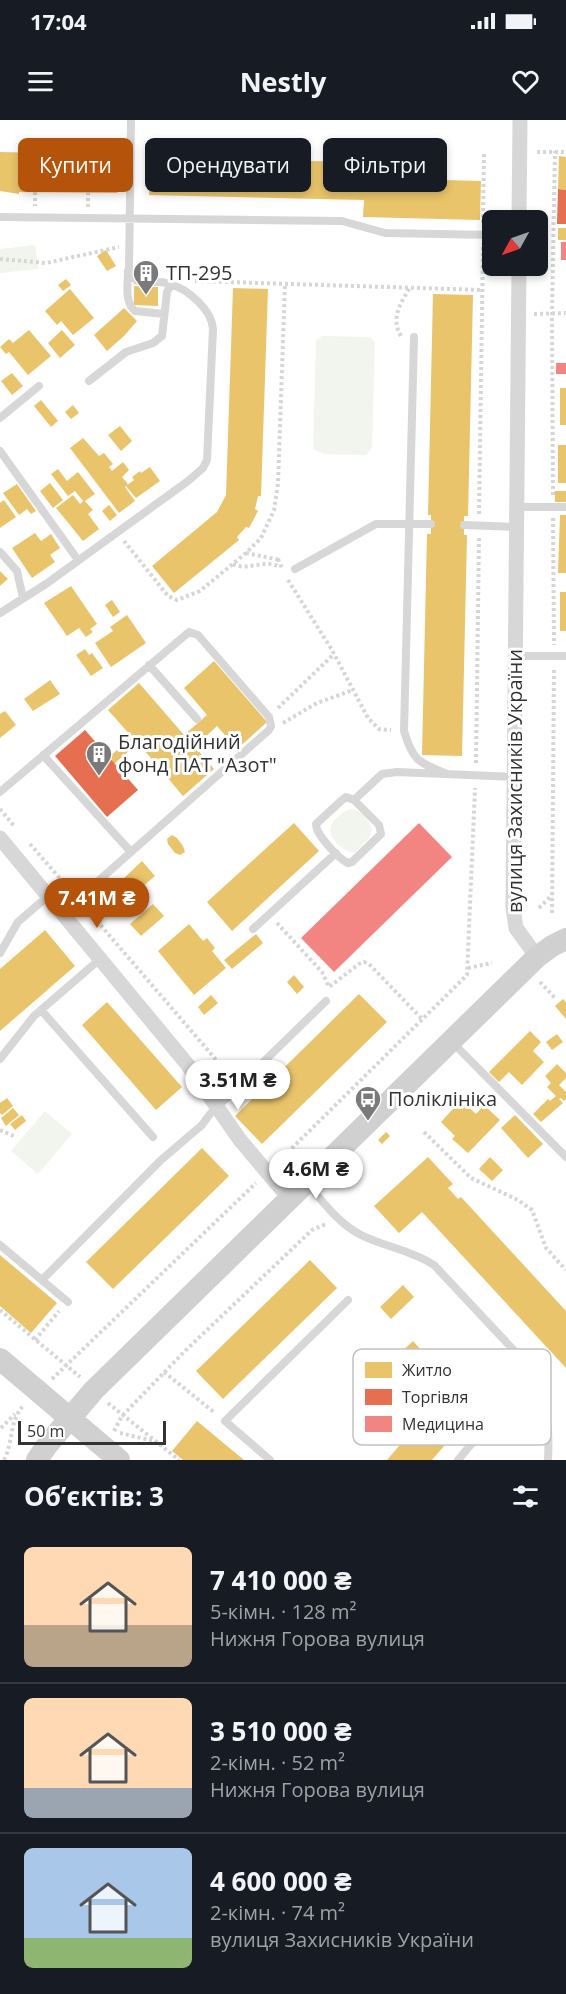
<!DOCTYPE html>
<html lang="uk">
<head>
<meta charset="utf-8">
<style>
	body { margin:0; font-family:"Open Sans",sans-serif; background:#20242c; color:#f1f3f6; height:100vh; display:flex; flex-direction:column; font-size:22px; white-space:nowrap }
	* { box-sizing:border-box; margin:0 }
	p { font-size:20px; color:#9ea1a6 }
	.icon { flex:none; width:33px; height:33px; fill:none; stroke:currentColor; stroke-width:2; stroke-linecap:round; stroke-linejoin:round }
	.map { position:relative; height:1340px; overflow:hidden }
	.sheet { display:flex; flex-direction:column; background:#171b24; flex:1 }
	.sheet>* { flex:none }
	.banner { position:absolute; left:18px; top:18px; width:531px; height:54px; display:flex; gap:12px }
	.needle { width:39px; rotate:230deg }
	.fabs { position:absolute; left:482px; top:90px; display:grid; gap:12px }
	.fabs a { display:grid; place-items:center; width:66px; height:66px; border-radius:9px; background:#171b24; box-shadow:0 3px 9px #0003; font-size:30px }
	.scale { position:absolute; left:18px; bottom:15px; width:148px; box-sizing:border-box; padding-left:6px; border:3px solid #333; border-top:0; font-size:16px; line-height:21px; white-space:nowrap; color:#333; -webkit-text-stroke:4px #fff; paint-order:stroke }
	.price { position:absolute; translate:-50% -51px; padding:0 14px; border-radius:21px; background:#fff; color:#222; font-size:20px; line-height:39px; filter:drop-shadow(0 2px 3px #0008) }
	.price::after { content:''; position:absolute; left:50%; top:36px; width:18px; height:14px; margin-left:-9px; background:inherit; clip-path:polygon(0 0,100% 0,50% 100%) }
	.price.current { background:#b45309; color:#fff }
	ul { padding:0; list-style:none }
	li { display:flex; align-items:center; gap:18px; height:150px; padding:0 24px }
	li+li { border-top:2px solid #363941 }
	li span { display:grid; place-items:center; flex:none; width:168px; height:120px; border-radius:9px; color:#555 }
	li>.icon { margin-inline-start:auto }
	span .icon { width:72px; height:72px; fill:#fffc; stroke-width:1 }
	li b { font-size:26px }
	h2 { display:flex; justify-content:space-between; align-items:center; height:72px; padding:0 24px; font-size:26px }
	.chip { padding:0 21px; border-radius:9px; background:#171b24; box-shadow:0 3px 9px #0003; font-size:21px; line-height:54px }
	.chip.current { background:#b45309; color:#fff }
	.status { display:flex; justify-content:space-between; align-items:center; height:42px; padding:0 30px; background:#171b24; direction:ltr }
	.status svg { height:16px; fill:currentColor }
	header { display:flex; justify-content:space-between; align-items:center; height:78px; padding:0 24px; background:#171b24; font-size:27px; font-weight:700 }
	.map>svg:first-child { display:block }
	.green { fill:#f1f5ed }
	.homes { fill:#e9c46a }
	.shops { fill:#e76f51 }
	.health { fill:#f28482 }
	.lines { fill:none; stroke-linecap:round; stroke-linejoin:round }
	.path { stroke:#d6d6d6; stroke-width:4; stroke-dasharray:3 3; stroke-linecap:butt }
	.lane { stroke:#d7d7d7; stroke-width:8 }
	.street { stroke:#d7d7d7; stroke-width:15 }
	.secondary { stroke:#d0d0d0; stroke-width:22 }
	.labels { text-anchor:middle; stroke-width:6; stroke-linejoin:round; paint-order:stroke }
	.poi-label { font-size:20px; fill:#333; stroke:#fff; text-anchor:start }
	.street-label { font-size:20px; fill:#333; stroke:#fff }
	.key { fill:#fff; stroke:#c2c2c2; stroke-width:1.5 }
	.key-label { font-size:16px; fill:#333 }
</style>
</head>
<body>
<div class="status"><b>17:04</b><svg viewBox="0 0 49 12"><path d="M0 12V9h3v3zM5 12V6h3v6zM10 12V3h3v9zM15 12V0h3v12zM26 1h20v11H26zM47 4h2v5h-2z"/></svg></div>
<header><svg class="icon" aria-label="menu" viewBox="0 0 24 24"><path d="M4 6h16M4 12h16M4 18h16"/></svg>Nestly<svg class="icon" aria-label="heart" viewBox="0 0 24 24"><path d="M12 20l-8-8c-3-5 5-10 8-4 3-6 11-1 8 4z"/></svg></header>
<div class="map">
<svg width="566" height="1340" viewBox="0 0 566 1340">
	<rect width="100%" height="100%" fill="#fff"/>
	<path class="green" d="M35 125 38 149 0 153V129Z
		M322 216 370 217 375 222 372 327 366 335 325 334 313 329 316 220Z
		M349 689C360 689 368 698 372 709L369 718 354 733C344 732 327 718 331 706 333 699 343 693 349 689Z
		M45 991 72 1014 38 1054 11 1031Z"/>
	<path class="homes" d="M42 29H79V33H118V41H121V71L116 73 19 72V74L0 71V32L43 33Z
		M559 36 566 37V70L558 69Z
		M150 38 364 42V58L481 61 480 100 363 97 364 80 149 75Z
		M558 108H566V120H558Z
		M106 130 116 146 107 151 97 136Z
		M66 159 71 165 63 171 58 165Z
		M134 166 158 167V186L134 185Z
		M233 168 268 169 261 376H258L255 389 258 391 249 408 246 407 237 417 239 420 174 473 152 446 217 392 226 375Z
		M70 169 94 198 73 215 61 201 57 205 45 191Z
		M433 174 473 175 468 396H464V415H467L462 636 422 635 427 414H431V395H428Z
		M124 188 137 201 124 216 107 231 94 215Z
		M29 210 51 236 28 255 9 232 6 234 0 227 9 219 13 223Z
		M62 210 75 225 60 238 48 223Z
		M12 253 23 266 12 275 1 261Z
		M560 268H566V305H560Z
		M41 280 58 301 51 307 34 286Z
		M73 285 79 293 71 299 65 292Z
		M120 306 132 321 121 331 108 315Z
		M83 318 99 336 104 333 113 344 109 347 112 351 123 342 129 350 122 357 128 364 125 367 135 381 119 393 70 328Z
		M558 325H566V363H558Z
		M150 347 160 361 136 378 126 366 134 360 132 357 140 351 141 353Z
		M58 349 67 361 78 352 95 374 85 381 93 390 88 394 99 409 83 421 56 388 73 375 80 384 83 381 75 371 68 376 51 354Z
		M50 363 63 380 53 388 40 371Z
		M17 364 36 391 31 394 27 389 19 395 3 373Z
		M555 371H566V382H555Z
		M4 380 16 397 0 408V383Z
		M109 385 117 395 110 401 102 391Z
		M560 395H566V453H558Z
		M35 413 41 421 51 414 60 428 50 435 55 442 32 458 12 428Z
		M0 451 8 459 0 466Z
		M71 466 97 504 90 509 93 512 86 517 79 508 67 516 44 483Z
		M560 472H566V511H560Z
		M112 480 120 492 113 497 105 485Z
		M127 495 146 523 111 547 95 523 113 511 110 507Z
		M85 529 89 535 92 533 103 548 91 556 76 535Z
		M214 541 267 602 237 629 217 606 200 622 196 618 191 622 214 649 183 676 138 623 114 644 109 637 132 617 108 590 139 563 184 615 207 595 184 568Z
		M50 560 60 574 33 591 24 579Z
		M5 591 16 605 0 618V594Z
		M294 703 319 731 232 811 207 782Z
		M172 715 177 718 183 726 185 732 180 735 175 733 168 724 167 719Z
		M142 741 155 756 134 774 122 760Z
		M153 784 164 796 141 816 130 804Z
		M189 804 203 821 207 818 215 828 212 831 226 848 194 875 158 831Z
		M45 810 75 846 0 911V849Z
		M256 814 263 823 232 849 224 840Z
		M294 855 304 867 297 874 287 862Z
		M359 874 387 902 262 1024 235 996Z
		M211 875 218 883 204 895 198 887Z
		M563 879 566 882V899L555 886Z
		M107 882 182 967 156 990 82 905Z
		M530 911 541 922 533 931 544 942 522 965 509 952 499 962 489 952Z
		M557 914 563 922 552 930 546 922Z
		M557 944 566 953V958L559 965 566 972V979L564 981 561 978 559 979 563 983 541 1002 533 994 548 979 550 981 556 976 547 967 551 963 545 956Z
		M7 978 13 986 2 995 0 993V983Z
		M461 980 476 994 484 985 500 1000 468 1033 452 1019 455 1016 441 1002Z
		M13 988 19 995 6 1006 1 998Z
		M22 995 26 1001 15 1010 10 1004Z
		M515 995 543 1024 528 1038 501 1008Z
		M386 1012 390 1016 382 1024 378 1020Z
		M202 1028 229 1056 113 1169 86 1142Z
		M428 1037 453 1064 448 1068 458 1079 461 1077 566 1191V1248L422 1092 399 1113 374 1086Z
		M490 1037 503 1050 492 1061 479 1049Z
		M0 1135 57 1183 31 1213 0 1186Z
		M310 1140 337 1168 223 1279 196 1251Z
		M403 1165 414 1177 391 1199 380 1187Z
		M413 1221 422 1231 409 1243 400 1233Z
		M440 1272 475 1302 463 1316 457 1311 432 1340H387L423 1298 420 1295Z
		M197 1301 215 1316 244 1340H183L172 1331Z"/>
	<path class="shops" d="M558 69 566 70V104H557Z
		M85 610 138 670 107 697 55 636Z"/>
	<path class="health" d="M561 122H566V140H561Z
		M556 243H566V254H556Z
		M419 703 452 737 334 852 301 818Z"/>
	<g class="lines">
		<path class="path" d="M537 32H566
			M35 72V86
			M88 72V87
			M483 103 484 34
			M0 139 46 143 119 127
			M195 161 482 170
			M534 194 566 193
			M401 216C390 198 401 183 410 167
			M553 375 552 193 555 31
			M479 394 483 125
			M553 398 554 525
			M124 421 168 476 177 480 200 471 246 433 261 418 274 390 278 364 285 164
			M246 433 280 440
			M278 439 282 448
			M233 444C248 452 264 438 280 447
			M288 460 332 530 368 598 379 609 391 610
			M278 588 334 534
			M283 603 317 583 353 570
			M476 643 479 416
			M0 689 15 707
			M30 724 70 770
			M85 787 230 956
			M539 788 552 775
			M552 793 554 548
			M277 803 322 852 329 867 359 844 364 842 369 844 423 900
			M468 848 492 843
			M540 862 555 878
			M0 1010 16 1017
			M424 1012 471 1058 518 1080 532 1090 546 1128 566 1150
			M279 1041 467 855 475 668
			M0 1190 80 1257
			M35 1220 59 1191
			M164 1252 215 1293
			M52 1259 256 1063
			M108 1283 179 1340
			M1 1308 15 1294
			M114 1311 122 1296 186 1230 312 1110 326 1104
			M120 1313 158 1322
			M4 1340C14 1320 9 1300 24 1285"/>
		<path class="lane" d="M0 97 342 101 385 113 492 115
			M128 151C128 165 124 181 135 191L164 194
			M414 217 404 611C413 641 418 642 447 654
			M89 261 126 232 153 223 162 216 167 172 171 164
			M0 298 39 266
			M0 331 78 440
			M517 387H566
			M464 405 516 407
			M0 432 17 451 23 478
			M295 449 376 404H431
			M0 493 46 464 188 361 203 348 207 340 213 209C212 190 188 169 170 164 159 160 148 163 137 161L129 152 131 0
			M515 536H566
			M149 545 197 599
			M43 635 131 732
			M0 672 189 512 198 515 269 597 271 606 269 610 62 793
			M354 680 379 705 381 714 352 742 348 743C339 739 316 715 316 704L342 680 346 677 354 680 382 654 397 652 514 657
			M253 809 336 733
			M0 833 18 802 48 776
			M41 890 153 1017
			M453 923 566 1037
			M0 939 34 896 100 839
			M307 1063C323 1082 338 1103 361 1115 385 1127 411 1130 434 1145L522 1239C546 1270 550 1303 548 1340
			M0 1125 68 1182
			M42 1160 161 1040 202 1005 210 994 326 881
			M270 1340 225 1301 348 1180
			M458 1340 483 1310"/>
		<path class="street" d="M519 100 520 0
			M519 146 513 788 516 808 537 837
			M0 718 187 944 240 1020 289 1078"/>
		<path class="secondary" d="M0 1239 119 1340
			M37 1340 48 1324 94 1270 537 837 552 826 566 819"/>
	</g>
	<defs>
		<g id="building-pin" transform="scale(1.35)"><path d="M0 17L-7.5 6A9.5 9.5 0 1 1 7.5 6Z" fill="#7a7a7a" stroke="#fff"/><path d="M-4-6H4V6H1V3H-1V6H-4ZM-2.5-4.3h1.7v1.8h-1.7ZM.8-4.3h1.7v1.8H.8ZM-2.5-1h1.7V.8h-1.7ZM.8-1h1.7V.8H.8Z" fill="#fff"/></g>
		<g id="bus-pin" transform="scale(1.35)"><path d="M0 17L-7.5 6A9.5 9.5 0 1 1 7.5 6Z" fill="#7a7a7a" stroke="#fff"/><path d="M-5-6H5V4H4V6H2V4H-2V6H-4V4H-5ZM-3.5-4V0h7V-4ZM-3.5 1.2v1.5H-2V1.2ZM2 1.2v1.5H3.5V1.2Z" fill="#fff"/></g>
	</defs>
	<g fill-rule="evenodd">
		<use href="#building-pin" x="146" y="153"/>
		<use href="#building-pin" x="99" y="634"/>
		<use href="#bus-pin" x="368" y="979"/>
	</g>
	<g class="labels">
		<g class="poi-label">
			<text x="166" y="160">ТП-295</text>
			<text x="118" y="629">Благодійний<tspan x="118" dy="23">фонд ПАТ "Азот"</tspan></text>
			<text x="388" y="986">Поліклініка</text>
		</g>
		<g class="street-label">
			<text transform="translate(515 661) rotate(-90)" y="7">вулиця Захисників України</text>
		</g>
	</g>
	<rect x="353" y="1229" width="198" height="96" rx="9" class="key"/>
	<rect x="365" y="1242" width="27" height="16" fill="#e9c46a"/>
	<rect x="365" y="1269" width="27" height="16" fill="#e76f51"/>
	<rect x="365" y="1296" width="27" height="16" fill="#f28482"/>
	<g class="key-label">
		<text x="402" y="1256">Житло</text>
		<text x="402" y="1283">Торгівля</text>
		<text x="402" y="1310">Медицина</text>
	</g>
</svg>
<div class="fabs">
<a><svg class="needle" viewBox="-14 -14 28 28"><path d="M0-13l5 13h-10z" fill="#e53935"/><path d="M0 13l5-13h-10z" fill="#9ea1a6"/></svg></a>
</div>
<div class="scale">50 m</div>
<b class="price current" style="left:97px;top:809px">7.41M ₴</b>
<b class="price" style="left:238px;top:991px">3.51M ₴</b>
<b class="price" style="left:316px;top:1080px">4.6M ₴</b>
<div class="banner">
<a class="chip current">Купити</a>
<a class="chip">Орендувати</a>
<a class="chip">Фільтри</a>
</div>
</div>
<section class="sheet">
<h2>Об’єктів: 3<svg class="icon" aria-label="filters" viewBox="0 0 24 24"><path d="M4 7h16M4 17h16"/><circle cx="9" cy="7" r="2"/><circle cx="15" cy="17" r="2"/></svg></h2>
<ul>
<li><span style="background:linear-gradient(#ffd9b3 65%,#b9a48a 0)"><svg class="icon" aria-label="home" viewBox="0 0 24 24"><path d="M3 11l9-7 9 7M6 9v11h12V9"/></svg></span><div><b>7 410 000 ₴</b><p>5-кімн. · 128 m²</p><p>Нижня Горова вулиця</p></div></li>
<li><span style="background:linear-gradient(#ffd9b3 75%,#9aa5b1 0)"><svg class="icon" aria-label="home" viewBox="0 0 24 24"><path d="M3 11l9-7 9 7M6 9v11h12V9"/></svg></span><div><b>3 510 000 ₴</b><p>2-кімн. · 52 m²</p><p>Нижня Горова вулиця</p></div></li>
<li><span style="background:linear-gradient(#a9c7e8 75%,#8fb573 0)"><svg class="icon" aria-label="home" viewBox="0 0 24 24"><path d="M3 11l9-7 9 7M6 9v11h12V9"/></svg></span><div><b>4 600 000 ₴</b><p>2-кімн. · 74 m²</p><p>вулиця Захисників України</p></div></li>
</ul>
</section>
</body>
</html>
